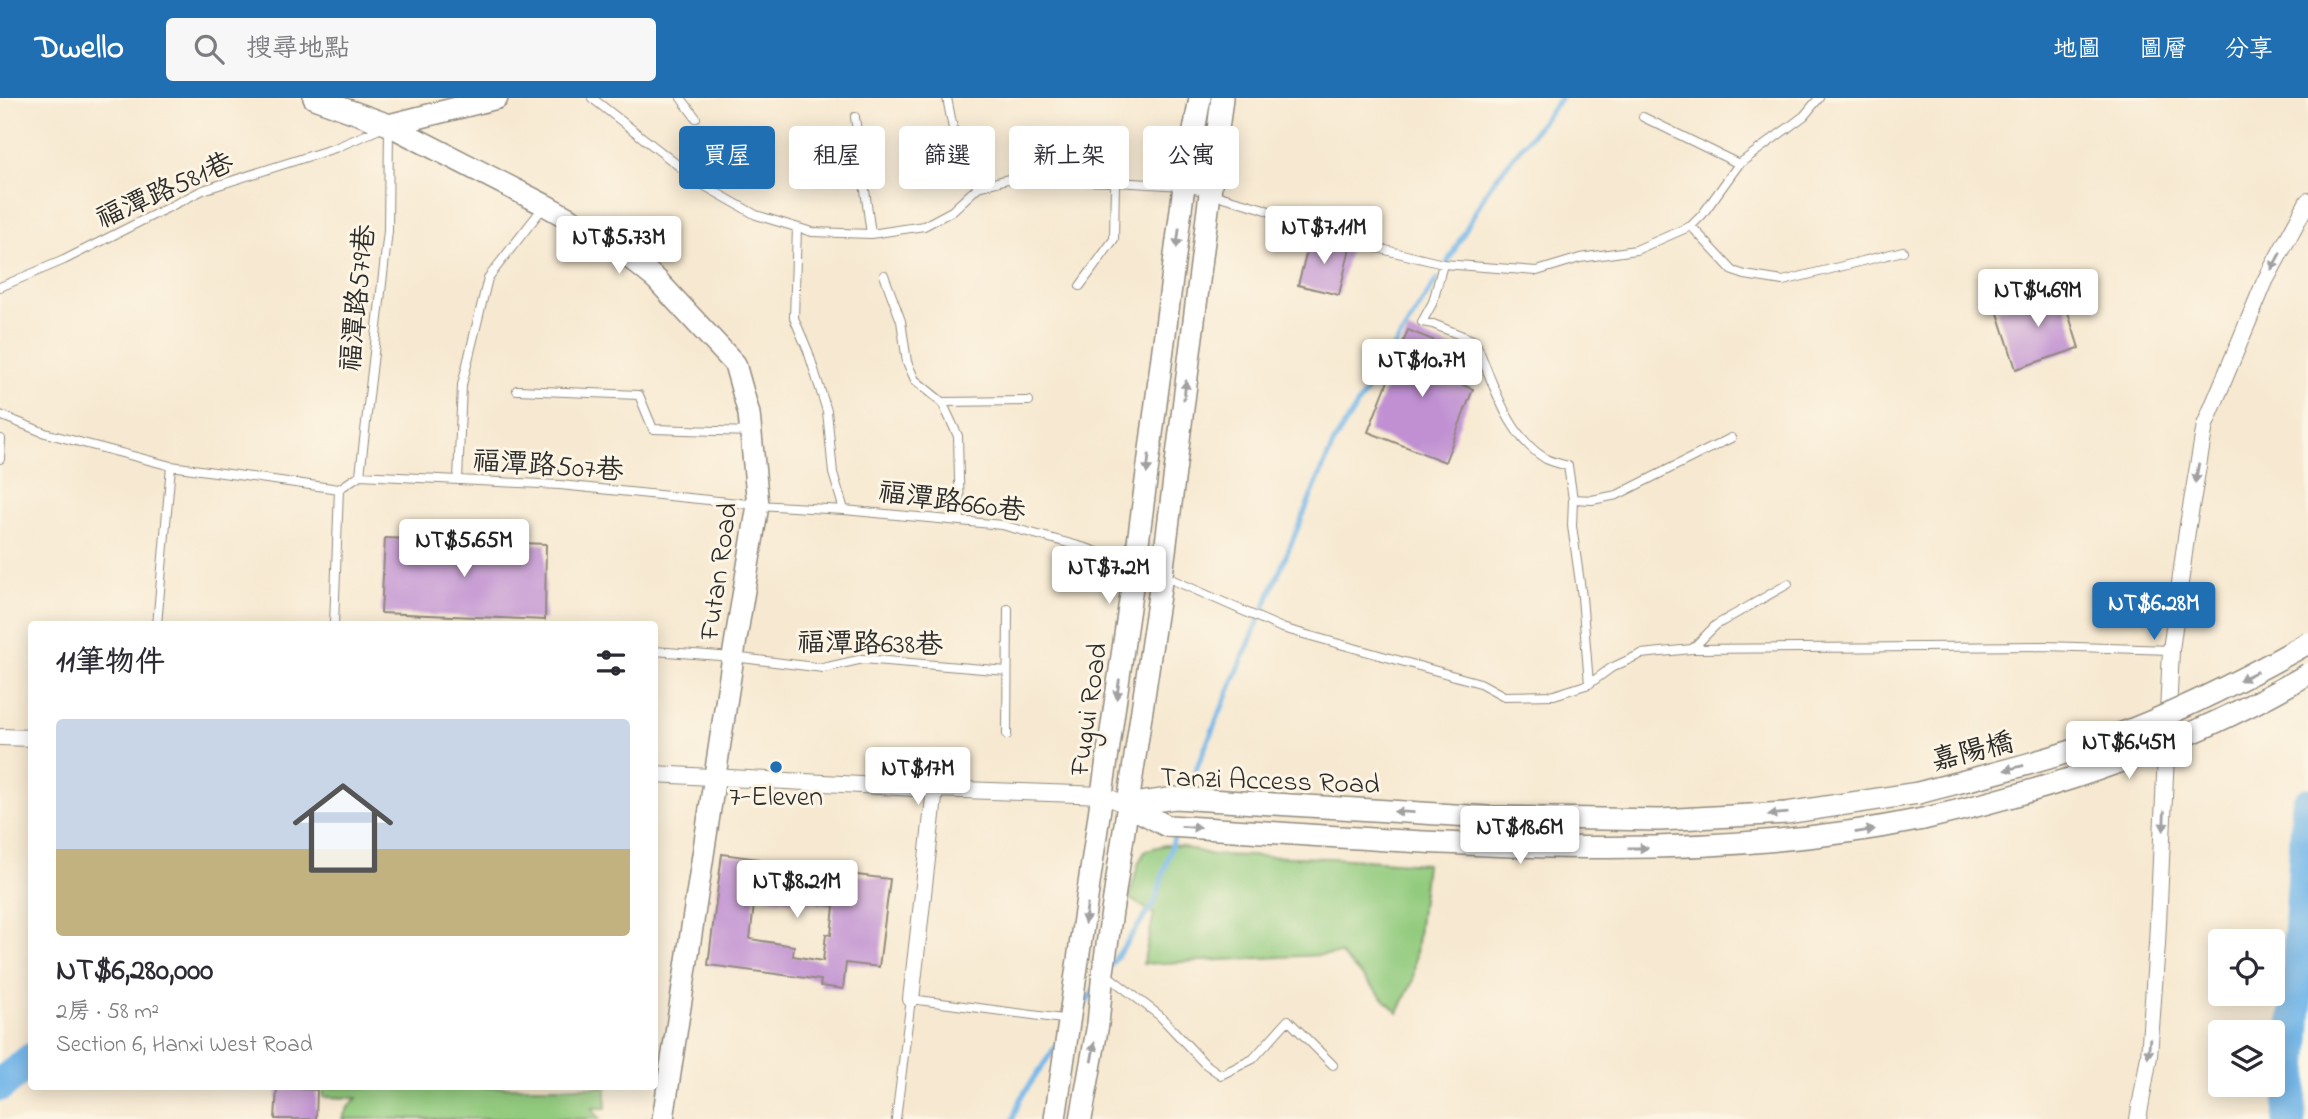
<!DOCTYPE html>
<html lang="zh-TW">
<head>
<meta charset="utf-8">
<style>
	body { margin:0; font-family:"Indie Flower","LXGW WenKai TC",sans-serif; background:#f7f7f7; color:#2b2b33; height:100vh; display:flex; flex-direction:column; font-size:26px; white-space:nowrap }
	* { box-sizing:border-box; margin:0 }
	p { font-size:23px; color:#7c7c81 }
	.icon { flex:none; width:38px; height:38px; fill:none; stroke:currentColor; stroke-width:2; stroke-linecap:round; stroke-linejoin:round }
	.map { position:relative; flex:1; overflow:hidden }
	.details { position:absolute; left:28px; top:523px; width:630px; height:469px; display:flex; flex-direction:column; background:#fff; border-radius:7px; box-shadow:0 4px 18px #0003 }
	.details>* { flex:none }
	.hud { position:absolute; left:679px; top:28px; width:665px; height:63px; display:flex; gap:14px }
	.fabs { position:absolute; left:2208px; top:831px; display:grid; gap:14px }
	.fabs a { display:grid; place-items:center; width:77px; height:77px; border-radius:7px; background:#fff; box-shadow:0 4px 18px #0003; font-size:35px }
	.price { position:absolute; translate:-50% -60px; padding:0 16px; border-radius:7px; background:#fff; color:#222; font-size:23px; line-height:46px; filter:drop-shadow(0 2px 4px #0008) }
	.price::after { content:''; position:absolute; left:50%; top:42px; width:21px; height:16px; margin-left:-10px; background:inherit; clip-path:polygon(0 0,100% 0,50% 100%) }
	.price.current { background:#1f6fb2; color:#fff }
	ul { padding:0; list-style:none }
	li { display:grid; align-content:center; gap:14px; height:371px; padding:0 28px }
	li span { display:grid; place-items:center; height:217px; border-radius:7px; color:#555 }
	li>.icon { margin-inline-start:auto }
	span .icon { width:126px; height:126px; fill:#fffc; stroke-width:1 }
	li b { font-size:30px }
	h2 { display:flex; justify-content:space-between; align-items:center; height:84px; padding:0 28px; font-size:30px }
	.pill { padding:0 24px; border-radius:7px; background:#fff; box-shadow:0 4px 18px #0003; font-size:24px; line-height:63px }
	.pill.current { background:#1f6fb2; color:#fff }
	header { display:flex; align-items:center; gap:42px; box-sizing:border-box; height:98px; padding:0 35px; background:#1f6fb2; color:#fff }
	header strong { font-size:33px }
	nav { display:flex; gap:38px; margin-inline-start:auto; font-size:24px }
	.search { width:490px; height:63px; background:#f7f7f7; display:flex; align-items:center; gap:18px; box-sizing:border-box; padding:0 24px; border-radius:7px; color:#7c7c81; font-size:26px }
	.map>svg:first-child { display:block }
	.green { fill:#92cb7e; stroke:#5e7b54; stroke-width:2 }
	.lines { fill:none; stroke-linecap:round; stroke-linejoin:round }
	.stream { stroke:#74b7e9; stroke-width:5 }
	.river { stroke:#74b7e9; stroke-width:33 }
	.building { fill:#c090d2; fill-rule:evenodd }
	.service-casing { stroke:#918a7e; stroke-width:10 }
	.minor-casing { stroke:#918a7e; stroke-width:18 }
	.tertiary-casing { stroke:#918a7e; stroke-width:24 }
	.service { stroke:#fff; stroke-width:8 }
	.minor { stroke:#fff; stroke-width:16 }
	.tertiary { stroke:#fff; stroke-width:21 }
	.tertiary-bridge-casing { stroke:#918a7e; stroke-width:24; stroke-linecap:butt }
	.tertiary-bridge { stroke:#fff; stroke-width:21 }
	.oneway { fill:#a0a0a0 }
	.poi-dot { fill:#1f6fb2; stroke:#fcf5e5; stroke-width:2.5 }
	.labels { text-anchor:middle; stroke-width:6; stroke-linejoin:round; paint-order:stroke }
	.street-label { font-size:28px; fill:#2b2b2b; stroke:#fcf5e5 }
	.poi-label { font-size:28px; fill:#2b2b2b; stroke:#fcf5e5 }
</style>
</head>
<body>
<header>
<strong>Dwello</strong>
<div class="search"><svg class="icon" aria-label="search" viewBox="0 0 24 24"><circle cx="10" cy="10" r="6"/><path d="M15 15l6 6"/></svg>搜尋地點</div>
<nav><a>地圖</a><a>圖層</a><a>分享</a></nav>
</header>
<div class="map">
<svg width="2308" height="1021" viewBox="0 0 2308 1021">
	<rect width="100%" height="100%" fill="#fcf5e5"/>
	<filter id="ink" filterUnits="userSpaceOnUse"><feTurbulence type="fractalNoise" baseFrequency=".0143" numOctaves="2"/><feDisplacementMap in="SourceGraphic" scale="14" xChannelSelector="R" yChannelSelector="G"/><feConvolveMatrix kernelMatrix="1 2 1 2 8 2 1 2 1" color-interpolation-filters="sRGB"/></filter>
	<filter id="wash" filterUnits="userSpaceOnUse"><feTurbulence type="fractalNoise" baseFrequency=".00686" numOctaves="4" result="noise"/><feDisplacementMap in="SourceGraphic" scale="28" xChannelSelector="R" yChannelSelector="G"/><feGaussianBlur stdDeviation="1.57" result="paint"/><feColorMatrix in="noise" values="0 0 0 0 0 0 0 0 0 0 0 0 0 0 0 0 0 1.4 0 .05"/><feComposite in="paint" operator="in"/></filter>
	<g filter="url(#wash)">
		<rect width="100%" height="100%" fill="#f7e9d1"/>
		<path class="green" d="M1165 747 1180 748 1212 757 1332 760 1426 766 1413 882 1398 915 1340 856 1143 866 1154 816 1129 800 1139 764 1146 752Z
			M324 989H606V1010H592L600 1021H342L349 1008 357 1000 323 999Z"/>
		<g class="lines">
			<path class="stream" d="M1446 167 1489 89 1561 0
				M1188 696 1194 676 1334 344 1437 181
				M1111 867 1155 804 1176 733
				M1078 916 1094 893
				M1013 1021 1020 1001 1058 945"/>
			<path class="river" d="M0 987 32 961
				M2289 1021 2308 706"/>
		</g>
		<g id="blocks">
			<path class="building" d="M1311 137 1350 150 1339 197 1298 187Z
				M2061 192 2079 250 2016 271 1997 212Z
				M1408 232 1458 252 1447 281 1473 291 1445 364 1368 334Z
				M385 440 546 446 545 522 381 515Z
				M722 756 759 761V765L890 781 879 869 846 865 843 891 820 888 821 882 708 867ZM755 798 834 808 831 837 826 836 823 863 793 858 794 848 750 841Z
				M277 990 317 992 316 1021H275Z"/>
		</g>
	</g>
	<g filter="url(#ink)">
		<use href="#blocks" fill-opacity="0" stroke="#918a7e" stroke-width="2"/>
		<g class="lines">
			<g class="service-casing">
				<path id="service" d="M592 0 703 87 756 117 812 134 871 136 924 128 952 113 978 89 1008 81 1115 84 1184 88 1261 110 1332 139 1443 166 1537 173 1580 160 1636 152 1691 128 1702 117 1739 66 1804 18 1819 0
					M681 0 696 20
					M947 0 957 51 978 89
					M855 19 871 136
					M1643 19 1739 66
					M1691 128 1733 173 1745 177 1783 183 1903 153
					M797 130 794 220 808 253 827 313 833 375 844 412
					M1443 166 1433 204 1422 224 1433 226 1475 243C1493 283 1506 337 1546 361 1552 364 1561 366 1568 368L1573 401 1572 428 1582 499 1589 586
					M884 177 901 223 907 264 915 282 942 304 958 338 960 423
					M1080 188 1114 141 1115 84
					M0 189 64 162 203 92 335 50 389 27 388 133 360 377
					M517 292 639 297 653 331 750 334
					M942 304 1029 303
					M0 317 45 335 171 368 339 391
					M0 361 1 341
					M458 382 462 287 488 180 545 107
					M339 391 360 377 560 387 758 407 844 412 1002 427 1086 450 1132 467
					M1573 401 1592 402 1617 397 1731 340
					M1164 478 1282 530 1480 585 1504 598 1554 597 1589 586 1611 570 1641 556 1692 551 2044 548 2171 552
					M157 527 171 368
					M334 527 339 391
					M1692 551 1716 527 1788 486
					M654 553 733 559 823 570 863 561 1007 573
					M1007 637 1008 511
					M1107 877 1160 918 1204 965 1221 977 1253 961 1288 922 1333 967
					M896 1021 911 901 1070 922"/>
			</g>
			<g class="minor-casing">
				<path id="minor" d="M0 639 32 640
					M654 676 935 691 1103 697 1127 707
					M911 901 935 691
					M2138 1021 2149 958 2157 846 2171 552 2187 433 2205 327 2265 183 2308 103"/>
			</g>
			<g class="tertiary-casing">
				<path id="tertiary" d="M314 0 389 27 545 107 609 143 656 181 735 266 749 316 758 407 733 559 663 1021
					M389 27 497 0
					M1127 707 1167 728C1418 742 1675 772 1923 721
					M1127 707 1175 700 1487 719 1660 722 1786 715 1918 695
					M1055 1021 1135 468 1184 88 1200 0
					M1081 1021 1098 926 1103 874 1162 477 1222 0"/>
			</g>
			<use href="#service" class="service"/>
			<use href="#minor" class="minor"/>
			<use href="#tertiary" class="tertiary"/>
			<g class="tertiary-bridge-casing">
				<path id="tertiary-bridge" d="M1918 695C1983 678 2047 663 2109 640 2178 615 2244 581 2308 545
					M1923 721C2058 690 2188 646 2308 576"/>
			</g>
			<use href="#tertiary-bridge" class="tertiary-bridge"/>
		</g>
		<defs><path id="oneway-solid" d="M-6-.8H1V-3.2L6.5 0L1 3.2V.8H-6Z" transform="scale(1.75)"/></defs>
		<g class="oneway">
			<use href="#oneway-solid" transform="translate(1178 140) rotate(97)"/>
			<use href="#oneway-solid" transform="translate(2276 163) rotate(118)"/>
			<use href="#oneway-solid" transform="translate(1185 292) rotate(-83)"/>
			<use href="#oneway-solid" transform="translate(1148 366) rotate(97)"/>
			<use href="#oneway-solid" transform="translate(2197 375) rotate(100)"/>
			<use href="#oneway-solid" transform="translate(2248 578) rotate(153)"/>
			<use href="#oneway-solid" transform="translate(1118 591) rotate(98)"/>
			<use href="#oneway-solid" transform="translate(2014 670) rotate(166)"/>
			<use href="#oneway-solid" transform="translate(1404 714) rotate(-177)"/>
			<use href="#oneway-solid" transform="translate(1778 716) rotate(175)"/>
			<use href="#oneway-solid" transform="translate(2164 723) rotate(92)"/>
			<use href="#oneway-solid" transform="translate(1191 729) rotate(3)"/>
			<use href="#oneway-solid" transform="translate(1865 733) rotate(-9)"/>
			<use href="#oneway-solid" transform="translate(1638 750)"/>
			<use href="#oneway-solid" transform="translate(1086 816) rotate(98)"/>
			<use href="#oneway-solid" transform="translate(2149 950) rotate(95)"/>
			<use href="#oneway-solid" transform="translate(1093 954) rotate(-80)"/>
		</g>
	</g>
	<circle class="poi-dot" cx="776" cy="669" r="7"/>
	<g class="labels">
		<g class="street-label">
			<text transform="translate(164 91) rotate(-24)" y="10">福潭路581巷</text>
			<text transform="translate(356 200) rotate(-84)" y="10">福潭路579巷</text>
			<text transform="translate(548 366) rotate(4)" y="10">福潭路507巷</text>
			<text transform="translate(952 402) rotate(8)" y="10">福潭路660巷</text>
			<text transform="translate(717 473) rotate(-82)" y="10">Futan Road</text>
			<text transform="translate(870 544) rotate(1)" y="10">福潭路638巷</text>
			<text transform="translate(1087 611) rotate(-82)" y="10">Fugui Road</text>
			<text transform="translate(1972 652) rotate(-14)" y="10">嘉陽橋</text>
			<text transform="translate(1270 681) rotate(2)" y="10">Tanzi Access Road</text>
		</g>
		<g class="poi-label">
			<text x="776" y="707">7-Eleven</text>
		</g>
	</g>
</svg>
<div class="fabs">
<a><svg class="icon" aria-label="locate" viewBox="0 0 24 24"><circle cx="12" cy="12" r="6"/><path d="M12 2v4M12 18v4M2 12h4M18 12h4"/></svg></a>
<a><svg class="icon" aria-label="layers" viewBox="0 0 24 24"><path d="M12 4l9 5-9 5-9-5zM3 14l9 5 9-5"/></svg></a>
</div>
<b class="price" style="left:1324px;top:168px">NT$7.11M</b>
<b class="price" style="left:619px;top:178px">NT$5.73M</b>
<b class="price" style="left:2038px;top:231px">NT$4.69M</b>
<b class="price" style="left:1422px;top:301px">NT$10.7M</b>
<b class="price" style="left:464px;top:481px">NT$5.65M</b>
<b class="price" style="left:1109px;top:508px">NT$7.2M</b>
<b class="price current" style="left:2154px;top:544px">NT$6.28M</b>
<b class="price" style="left:2129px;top:683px">NT$6.45M</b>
<b class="price" style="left:918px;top:709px">NT$17M</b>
<b class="price" style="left:1520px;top:768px">NT$18.6M</b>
<b class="price" style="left:797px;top:822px">NT$8.21M</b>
<div class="hud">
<a class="pill current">買屋</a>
<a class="pill">租屋</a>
<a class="pill">篩選</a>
<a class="pill">新上架</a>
<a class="pill">公寓</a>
</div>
<section class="details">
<h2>11筆物件<svg class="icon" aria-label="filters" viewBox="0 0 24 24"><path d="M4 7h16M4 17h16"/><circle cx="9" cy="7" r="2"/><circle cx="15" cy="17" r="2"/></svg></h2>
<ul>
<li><span style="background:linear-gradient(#c9d6e8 60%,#c2b280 0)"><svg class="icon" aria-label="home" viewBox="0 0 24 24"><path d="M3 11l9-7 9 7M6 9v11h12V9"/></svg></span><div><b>NT$6,280,000</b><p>2房 · 58 m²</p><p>Section 6, Hanxi West Road</p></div></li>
</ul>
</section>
</div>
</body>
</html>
